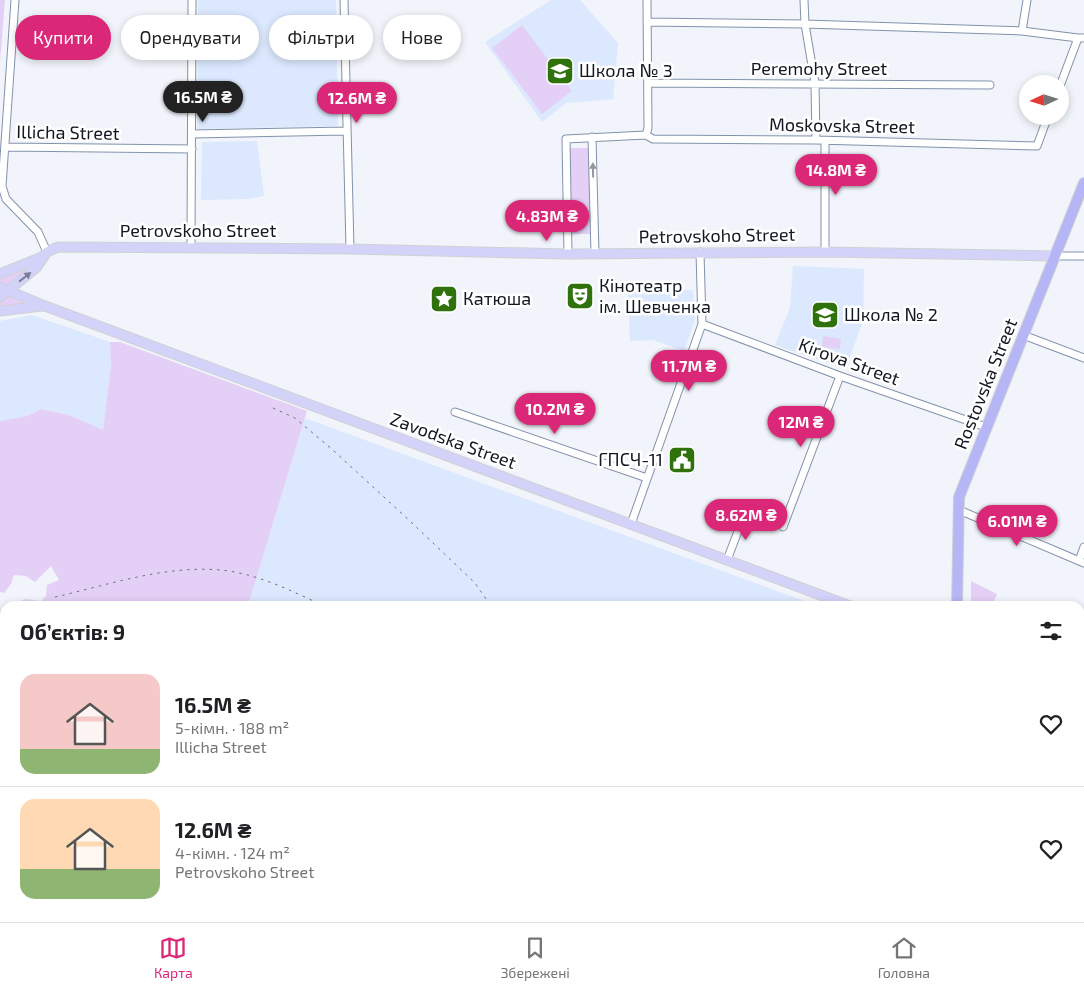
<!DOCTYPE html>
<html lang="uk">
<head>
<meta charset="utf-8">
<style>
	body { margin:0; font-family:"Exo 2",sans-serif; background:#f2f2f2; color:#202124; height:100vh; display:flex; flex-direction:column; font-size:19px; white-space:nowrap }
	* { box-sizing:border-box; margin:0 }
	p { font-size:16px; color:#757577 }
	.icon { flex:none; width:28px; height:28px; fill:none; stroke:currentColor; stroke-width:2; stroke-linecap:round; stroke-linejoin:round }
	.map { position:relative; flex:1; overflow:hidden }
	.side { position:absolute; left:0px; top:601px; width:1085px; height:321px; display:flex; flex-direction:column; background:#fff; border-radius:15px 15px 0 0; box-shadow:0 2px 8px #0003 }
	.side>* { flex:none }
	.banner { position:absolute; left:15px; top:15px; width:500px; height:45px; display:flex; gap:10px }
	.needle { width:32px; rotate:266deg }
	.fabs { position:absolute; left:1019px; top:75px; display:grid; gap:10px }
	.fabs a { display:grid; place-items:center; width:50px; height:50px; border-radius:50%; background:#fff; box-shadow:0 2px 8px #0003; font-size:25px }
	.price { position:absolute; translate:-50% -42px; padding:0 11px; border-radius:18px; background:#db2777; color:#fff; font-size:16px; line-height:32px; filter:drop-shadow(0 1px 2px #0008) }
	.price::after { content:''; position:absolute; left:50%; top:30px; width:15px; height:11px; margin-left:-8px; background:inherit; clip-path:polygon(0 0,100% 0,50% 100%) }
	.price.on { background:#222; color:#fff }
	ul { padding:0; list-style:none }
	li { display:flex; align-items:center; gap:15px; height:125px; padding:0 20px }
	li+li { border-top:1px solid #e0e0e0 }
	li span { display:grid; place-items:center; flex:none; width:140px; height:100px; border-radius:15px; color:#555 }
	li>.icon { margin-inline-start:auto }
	span .icon { width:60px; height:60px; fill:#fffc; stroke-width:1 }
	li b { font-size:21px }
	h2 { display:flex; justify-content:space-between; align-items:center; height:60px; padding:0 20px; font-size:21px }
	.chip { padding:0 18px; border-radius:22px; background:#fff; box-shadow:0 2px 8px #0003; font-size:18px; line-height:45px }
	.chip.on { background:#db2777; color:#fff }
	.tabs { display:flex; justify-content:space-around; align-items:center; height:70px; border-top:1px solid #e0e0e0; background:#fff; font-size:14px; color:#757577 }
	.tabs a { display:grid; justify-items:center; gap:2px }
	.tabs .on { color:#db2777 }
	.map>svg:first-child { display:block }
	.built { fill:#dbe8fd }
	.green { fill:#e4d0f6 }
	.lines { fill:none; stroke-linecap:round; stroke-linejoin:round }
	.minor-casing { stroke:#8292ac; stroke-width:9 }
	.major-casing { stroke:#d0d1d3; stroke-width:11 }
	.highway-casing { stroke:#d0d1d3; stroke-width:12 }
	.minor { stroke:#fff; stroke-width:7 }
	.major { stroke:#d3d3fa; stroke-width:9 }
	.highway { stroke:#b6b6f6; stroke-width:10 }
	.rail { stroke:#6c7078; stroke-width:1; stroke-dasharray:2.5 5; stroke-linecap:butt }
	.oneway { fill:#94979b }
	.oneway2 { fill:#7c7e98 }
	.labels { text-anchor:middle; stroke-width:5; stroke-linejoin:round; paint-order:stroke }
	.street-label { font-size:18px; fill:#121721; stroke:#fff }
	.poi-label { font-size:18px; fill:#121721; stroke:#fff; text-anchor:start }
</style>
</head>
<body>
<div class="map">
<svg width="1084" height="922" viewBox="0 0 1084 922">
	<rect width="100%" height="100%" fill="#f1f4fa"/>
	<path class="built" d="M198 0H336L338 126 197 129Z
		M551 0H580L618 43 613 99 566 103 542 122 485 42Z
		M257 141 264 196 248 199 201 200 202 142Z
		M793 266 864 269 863 322 845 369 775 345 790 308Z
		M693 290 695 320 684 351 653 340 630 341 628 291Z
		M32 315 110 342 111 365 103 431 69 415 41 409 27 416 0 421V321Z
		M305 418 818 606H248Z
		M1080 861H1084V922H1013L1014 918H1080Z"/>
	<path class="green" d="M0 0H5L0 62Z
		M522 25 572 91 542 114 492 48Z
		M568 148H589L591 234H570Z
		M44 259 7 287 0 285V276Z
		M8 293 34 305 0 308V301Z
		M823 336 841 339 840 349 822 347Z
		M110 342H120L307 411 248 606H6L26 599 41 601 46 596 47 585 59 580 51 566 35 582 26 576 14 575 11 584 4 593 0 592V421L27 416 41 409 69 415 103 430 111 365Z
		M971 581 997 594 992 606H971Z"/>
	<g class="lines">
		<g class="minor-casing">
			<path id="minor" d="M15 0 2 186 6 199 38 232 47 252
				M344 0 350 249
				M804 0 805 24 815 83 816 140
				M647 22 805 24 1022 31 1078 38
				M1022 31 1027 0
				M648 83 990 85
				M1060 86 1078 38H1084
				M192 134 346 131
				M646 135 653 139 816 140 1037 146 1048 116
				M592 137 595 254
				M5 147 192 149
				M191 247 192 0
				M825 252V141
				M568 254 566 139 646 135 648 128 647 0
				M1054 256H1084
				M702 324 840 376 986 427
				M1023 335 1084 358
				M455 412 647 478
				M959 510 1084 563
				M631 524 702 324 700 252
				M783 527 840 376
				M727 560 745 513
				M1079 561 1084 547
				M1080 666 1084 668
				M0 726 5 735
				M1080 852H1084
				M0 902 5 906
				M18 918 24 922
				M565 918V922
				M683 918V922
				M745 918V922
				M774 918 814 922
				M84 922V918
				M111 922 120 918
				M507 922V918
				M624 922V918
				M824 922 825 918
				M985 922 986 918"/>
		</g>
		<g class="major-casing">
			<path id="major" d="M0 274 42 257 47 252 58 247 350 249 568 254 825 252 1054 256
				M0 287 45 306 850 606
				M0 297 36 268 45 255
				M0 311 42 306"/>
		</g>
		<g class="highway-casing">
			<path id="highway" d="M957 606 959 497 1084 183
				M944 922 945 918"/>
		</g>
		<use href="#minor" class="minor"/>
		<use href="#major" class="major"/>
		<use href="#highway" class="highway"/>
		<path class="rail" d="M273 408 295 418 334 451 410 521 475 583 491 606
			M55 597C108 585 165 565 220 570 256 573 292 591 324 606
			M0 629 5 630
			M0 643 5 645
			M1080 826H1084
			M399 918 400 922
			M383 922 384 918"/>
	</g>
	<defs><path id="oneway-solid" d="M-6-.8H1V-3.2L6.5 0L1 3.2V.8H-6Z" transform="scale(1.25)"/></defs>
	<use class="oneway" href="#oneway-solid" transform="translate(593 170) rotate(-91)"/>
	<use class="oneway2" href="#oneway-solid" transform="translate(25 277) rotate(-38)"/>
	<defs>
		<g id="school-square" transform="scale(1.4375)"><rect x="-9" y="-9" width="18" height="18" rx="4" fill="#2f710b" stroke="#fff"/><path d="M0-5L7-2L0 1L-7-2ZM-4 1L0 2.5L4 1V4Q0 6-4 4Z" fill="#fff"/></g>
		<g id="theatre-square" transform="scale(1.4375)"><rect x="-9" y="-9" width="18" height="18" rx="4" fill="#2f710b" stroke="#fff"/><path d="M-5-5.5Q0-4 5-5.5V0Q5 5 0 6Q-5 5-5 0ZM-3.3-2.5H-1v1.5H-3.3ZM1-2.5H3.3v1.5H1ZM-2.8 1Q0 5.5 2.8 1Z" fill="#fff"/></g>
		<g id="sight-square" transform="scale(1.4375)"><rect x="-9" y="-9" width="18" height="18" rx="4" fill="#2f710b" stroke="#fff"/><path d="M0-6L1.8-2.2L6-1.7L2.9 1.2L3.7 5.4L0 3.3L-3.7 5.4L-2.9 1.2L-6-1.7L-1.8-2.2Z" fill="#fff"/></g>
		<g id="civic-square" transform="scale(1.4375)"><rect x="-9" y="-9" width="18" height="18" rx="4" fill="#2f710b" stroke="#fff"/><path d="M-.6-6.5H3V-4.5H.6V-3L4-1V1h2V6H-6V1h2V-1L-.6-3ZM-1.2 2.5V6h2.4V2.5Z" fill="#fff"/></g>
	</defs>
	<g fill-rule="evenodd">
		<use href="#school-square" x="560" y="71"/>
		<use href="#theatre-square" x="580" y="296"/>
		<use href="#sight-square" x="444" y="299"/>
		<use href="#school-square" x="825" y="315"/>
		<use href="#civic-square" x="682" y="460"/>
	</g>
	<g class="labels">
		<g class="street-label">
			<text x="819" y="75">Peremohy Street</text>
			<text transform="translate(842 126) rotate(1)" y="6">Moskovska Street</text>
			<text transform="translate(68 133) rotate(1)" y="6">Illicha Street</text>
			<text x="198" y="237">Petrovskoho Street</text>
			<text transform="translate(717 236) rotate(-1)" y="6">Petrovskoho Street</text>
			<text transform="translate(849 362) rotate(20)" y="6">Kirova Street</text>
			<text transform="translate(986 384) rotate(-68)" y="6">Rostovska Street</text>
			<text transform="translate(453 441) rotate(20)" y="6">Zavodska Street</text>
		</g>
		<g class="poi-label">
			<text x="579" y="77">Школа № 3</text>
			<text x="599" y="292">Кінотеатр<tspan x="599" dy="21">ім. Шевченка</tspan></text>
			<text x="463" y="305">Катюша</text>
			<text x="844" y="321">Школа № 2</text>
			<text x="663" y="466" text-anchor="end">ГПСЧ-11</text>
		</g>
	</g>
</svg>
<div class="fabs">
<a><svg class="needle" viewBox="-14 -14 28 28"><path d="M0-13l5 13h-10z" fill="#e53935"/><path d="M0 13l5-13h-10z" fill="#757577"/></svg></a>
</div>
<b class="price on" style="left:203px;top:123px">16.5M ₴</b>
<b class="price" style="left:357px;top:124px">12.6M ₴</b>
<b class="price" style="left:836px;top:196px">14.8M ₴</b>
<b class="price" style="left:547px;top:242px">4.83M ₴</b>
<b class="price" style="left:689px;top:392px">11.7M ₴</b>
<b class="price" style="left:555px;top:435px">10.2M ₴</b>
<b class="price" style="left:801px;top:448px">12M ₴</b>
<b class="price" style="left:746px;top:541px">8.62M ₴</b>
<b class="price" style="left:1017px;top:547px">6.01M ₴</b>
<div class="banner">
<a class="chip on">Купити</a>
<a class="chip">Орендувати</a>
<a class="chip">Фільтри</a>
<a class="chip">Нове</a>
</div>
<section class="side">
<h2>Об’єктів: 9<svg class="icon" aria-label="filters" viewBox="0 0 24 24"><path d="M4 7h16M4 17h16"/><circle cx="9" cy="7" r="2"/><circle cx="15" cy="17" r="2"/></svg></h2>
<ul>
<li><span style="background:linear-gradient(#f6c9c9 75%,#8fb573 0)"><svg class="icon" aria-label="home" viewBox="0 0 24 24"><path d="M3 11l9-7 9 7M6 9v11h12V9"/></svg></span><div><b>16.5M ₴</b><p>5-кімн. · 188 m²</p><p>Illicha Street</p></div><svg class="icon" aria-label="heart" viewBox="0 0 24 24"><path d="M12 20l-8-8c-3-5 5-10 8-4 3-6 11-1 8 4z"/></svg></li>
<li><span style="background:linear-gradient(#ffd9b3 70%,#8fb573 0)"><svg class="icon" aria-label="home" viewBox="0 0 24 24"><path d="M3 11l9-7 9 7M6 9v11h12V9"/></svg></span><div><b>12.6M ₴</b><p>4-кімн. · 124 m²</p><p>Petrovskoho Street</p></div><svg class="icon" aria-label="heart" viewBox="0 0 24 24"><path d="M12 20l-8-8c-3-5 5-10 8-4 3-6 11-1 8 4z"/></svg></li>
</ul>
</section>
</div>
<nav class="tabs">
<a class="on"><svg class="icon" aria-label="map" viewBox="0 0 24 24"><path d="M3 6l6-2 6 2 6-2v14l-6 2-6-2-6 2zM9 4v14M15 6v14"/></svg>Карта</a>
<a><svg class="icon" aria-label="saved" viewBox="0 0 24 24"><path d="M7 4h10v16l-5-4-5 4z"/></svg>Збережені</a>
<a><svg class="icon" aria-label="home" viewBox="0 0 24 24"><path d="M3 11l9-7 9 7M6 9v11h12V9"/></svg>Головна</a>
</nav>
</body>
</html>
